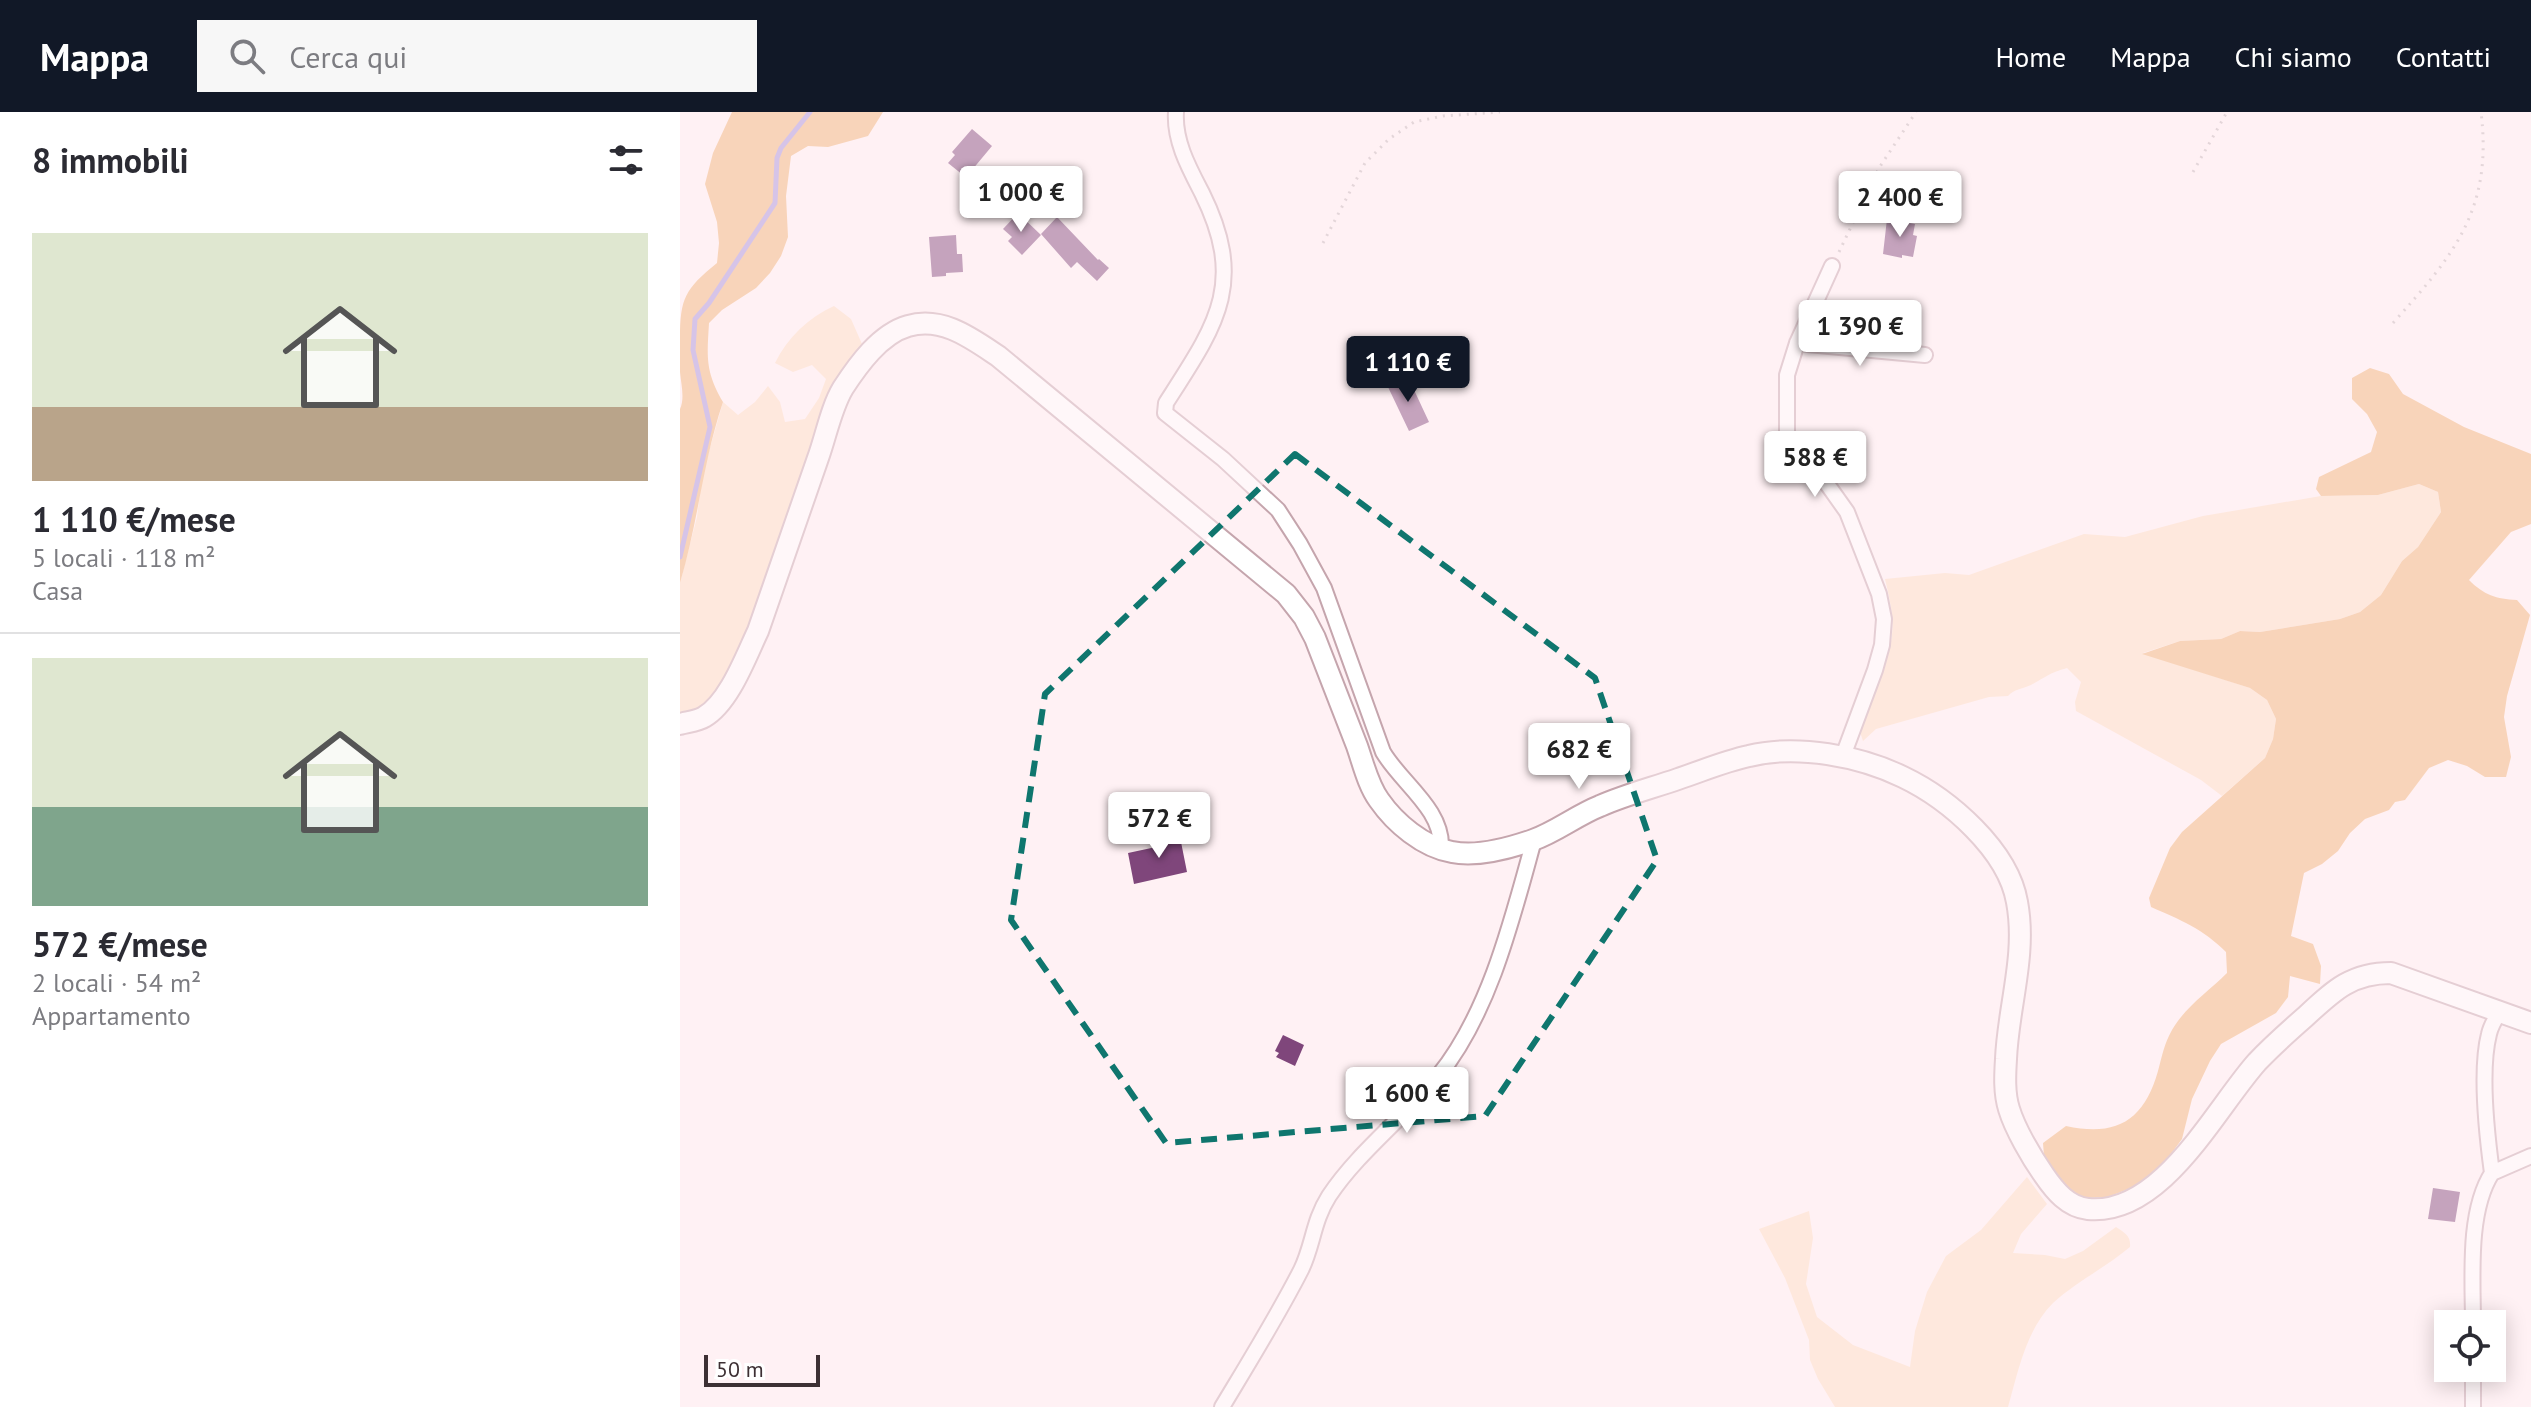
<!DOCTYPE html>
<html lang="it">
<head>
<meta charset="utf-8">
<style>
	body { margin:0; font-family:"PT Sans",sans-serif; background:#f7f7f7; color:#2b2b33; height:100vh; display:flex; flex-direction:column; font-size:30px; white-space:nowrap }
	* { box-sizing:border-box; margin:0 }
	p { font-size:26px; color:#7c7c81 }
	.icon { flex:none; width:44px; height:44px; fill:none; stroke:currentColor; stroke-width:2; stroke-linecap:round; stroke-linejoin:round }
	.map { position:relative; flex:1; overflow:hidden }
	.sheet { display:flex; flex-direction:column; background:#fff; width:680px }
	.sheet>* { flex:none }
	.tools { position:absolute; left:1754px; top:1198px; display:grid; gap:16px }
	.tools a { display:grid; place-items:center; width:72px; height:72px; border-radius:0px; background:#fff; box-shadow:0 4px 20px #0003; font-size:40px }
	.scale { position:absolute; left:24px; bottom:20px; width:116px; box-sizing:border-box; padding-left:8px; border:4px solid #3d3034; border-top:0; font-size:22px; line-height:28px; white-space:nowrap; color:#3d3034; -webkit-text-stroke:6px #fff; paint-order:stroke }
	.price { position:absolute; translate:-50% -68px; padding:0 18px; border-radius:8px; background:#fff; color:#222; font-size:26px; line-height:52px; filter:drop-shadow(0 2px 4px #0008) }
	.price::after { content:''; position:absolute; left:50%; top:48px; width:24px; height:18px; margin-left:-12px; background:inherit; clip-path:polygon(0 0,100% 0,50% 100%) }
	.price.selected { background:#111827; color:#fff }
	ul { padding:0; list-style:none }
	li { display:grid; align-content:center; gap:16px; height:424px; padding:0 32px }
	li+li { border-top:2px solid #e1e1e2 }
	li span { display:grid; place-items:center; height:248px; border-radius:0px; color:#555 }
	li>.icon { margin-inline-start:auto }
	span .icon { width:144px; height:144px; fill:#fffc; stroke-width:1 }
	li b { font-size:34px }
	h2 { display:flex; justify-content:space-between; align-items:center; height:96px; padding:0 32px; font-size:34px }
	header { display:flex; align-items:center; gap:48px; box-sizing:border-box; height:112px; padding:0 40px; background:#111827; color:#fff }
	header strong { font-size:38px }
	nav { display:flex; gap:44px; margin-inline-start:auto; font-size:28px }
	.search { width:560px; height:72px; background:#f7f7f7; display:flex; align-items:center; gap:20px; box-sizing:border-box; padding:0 28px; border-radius:0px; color:#7c7c81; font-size:30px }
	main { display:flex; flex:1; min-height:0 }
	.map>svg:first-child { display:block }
	.green { fill:#fddec1 }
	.forest { fill:#f0b273 }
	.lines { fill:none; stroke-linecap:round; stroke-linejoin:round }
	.stream { stroke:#a58fd9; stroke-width:5 }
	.building { fill:#7f467b }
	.street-casing { stroke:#c5a5ad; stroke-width:18 }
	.secondary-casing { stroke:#c5a5ad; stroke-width:24 }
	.path { stroke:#c3b6b9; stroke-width:3; stroke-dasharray:2 6; stroke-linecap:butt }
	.street { stroke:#fff; stroke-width:14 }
	.secondary { stroke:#fff; stroke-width:20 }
	.marked { fill:none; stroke:#0f766e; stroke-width:6; stroke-dasharray:16 10; stroke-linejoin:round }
</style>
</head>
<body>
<header>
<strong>Mappa</strong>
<div class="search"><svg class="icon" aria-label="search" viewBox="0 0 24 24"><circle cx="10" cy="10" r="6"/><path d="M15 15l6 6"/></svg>Cerca qui</div>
<nav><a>Home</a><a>Mappa</a><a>Chi siamo</a><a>Contatti</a></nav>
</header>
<main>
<section class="sheet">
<h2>8 immobili<svg class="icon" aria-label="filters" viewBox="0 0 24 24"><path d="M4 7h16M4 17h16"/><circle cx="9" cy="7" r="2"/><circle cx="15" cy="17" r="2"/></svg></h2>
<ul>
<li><span style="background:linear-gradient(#dfe7d0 70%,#b9a48a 0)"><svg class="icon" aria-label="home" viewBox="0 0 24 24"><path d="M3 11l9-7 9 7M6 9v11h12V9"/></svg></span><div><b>1 110 €/mese</b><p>5 locali · 118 m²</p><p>Casa</p></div></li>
<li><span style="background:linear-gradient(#dfe7d0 60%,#7fa58c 0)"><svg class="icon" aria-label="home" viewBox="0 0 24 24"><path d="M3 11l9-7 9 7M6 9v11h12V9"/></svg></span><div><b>572 €/mese</b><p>2 locali · 54 m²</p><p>Appartamento</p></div></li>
</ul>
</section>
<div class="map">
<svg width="1851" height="1295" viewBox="0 0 1851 1295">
	<rect width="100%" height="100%" fill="#fff1f4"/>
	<path class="green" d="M154 194 171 207 182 232 157 275 72 512 51 563 30 591 9 604H0V471L17 405 22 364 43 290 58 303 75 290 88 274 100 290 105 310 125 307 139 286 146 267 132 253 113 260 95 251C108 225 128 206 154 194Z
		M1739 372 1758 380 1761 400 1738 435 1722 449 1701 483 1680 500 1660 507 1580 520 1560 519 1541 527 1500 529 1463 541 1570 576 1587 588 1596 607 1593 627 1585 646 1542 684 1521 668 1396 599 1395 590 1401 570 1387 556C1369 561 1366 565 1351 573 1342 577 1334 577 1328 584L1309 585 1196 617 1183 629 1179 617C1191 587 1208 555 1212 523 1214 504 1209 484 1205 467L1265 461 1289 463 1404 422 1445 425 1523 404 1641 384 1698 383Z
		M1347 1065 1367 1092 1341 1122 1333 1141 1365 1143 1385 1147 1403 1139 1436 1115C1445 1121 1451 1124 1450 1135 1426 1155 1396 1170 1373 1191 1346 1218 1338 1260 1328 1295H1155L1138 1267 1130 1248 1129 1228 1105 1166 1079 1117 1129 1099 1133 1126 1126 1172 1137 1205 1173 1233 1230 1255 1235 1219 1247 1180 1266 1144 1301 1118Z"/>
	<path class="forest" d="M52 0H203L188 24 148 35 128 34 111 44 106 84 108 125 101 144 90 161 76 176 42 198 29 211C27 245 25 259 43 290 23 349 18 411 0 471V297C5 286 1 272 0 260 0 249 0 238 0 227 0 186 5 177 37 151L39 131 37 110 25 72 33 41Z
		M1690 256 1709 262 1723 282 1784 315 1851 342V412L1831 420 1789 468C1804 483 1816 487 1837 488L1850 503 1827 584 1824 605 1831 645 1826 665H1805L1787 654 1768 648 1749 656 1725 688 1715 690 1709 698 1685 707 1670 721 1658 739 1642 752 1624 761 1611 824 1633 832 1641 854 1640 872 1610 864 1608 885 1596 901 1541 932 1530 949 1512 987 1502 1027 1477 1061 1461 1072 1428 1085 1408 1086 1395 1082 1384 1074 1364 1044 1363 1031 1386 1014C1436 1025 1464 1009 1478 959 1482 944 1484 932 1492 918 1506 894 1528 880 1547 861L1546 840C1523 817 1501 808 1471 795L1469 786 1490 736 1502 720 1585 646 1593 627 1596 607 1587 588 1570 576 1462 542 1500 529 1541 527 1560 519 1580 520 1660 507 1680 500 1701 483 1722 449 1738 435 1761 400 1758 380 1739 372 1698 383 1641 384 1636 377 1639 365 1691 340 1697 320 1687 302 1672 287V266Z"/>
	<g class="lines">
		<path class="stream" d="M0 445 30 315 13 238 15 207 29 191 95 91 97 46 101 36 130 0"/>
	</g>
	<path class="building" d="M292 17 312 34 292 58 289 55 283 63 268 51 275 43 272 40Z
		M338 101 361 123 342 143 328 129 332 125 323 117Z
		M377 105 418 148 419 147 429 156 417 169 397 150 391 156 361 122Z
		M1207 107 1235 112 1233 123 1237 124 1233 145 1222 143V146L1203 142Z
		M276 123 277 142H282L283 160 266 161V164L252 165 249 125Z
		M728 265 749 310 729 319 708 275Z
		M499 720 507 760 454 772 448 741 476 735 474 725Z
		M603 923 624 933 615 954 596 945 599 941 595 939Z
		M1753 1076 1780 1080 1775 1110 1748 1107Z"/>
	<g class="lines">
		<g class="street-casing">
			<path id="street" d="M496 0C494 29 509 56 522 81 567 172 536 213 486 291L485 301 543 347 598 398 620 432 644 476 703 640C721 671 763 697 761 736
				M1152 154 1117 231 1107 263V327L1112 339 1140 362 1167 400 1199 482 1204 507 1202 533 1195 558 1163 644
				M1117 231 1245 243
				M1812 1061C1807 1024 1800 957 1809 922 1811 913 1815 907 1820 899
				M1793 1212C1793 1167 1787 1100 1812 1061L1851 1044
				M1793 1256V1295
				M542 1295C569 1250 597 1205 621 1158 633 1134 633 1109 649 1084 679 1039 725 1005 759 963 810 900 833 804 854 728"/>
		</g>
		<g class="secondary-casing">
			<path id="secondary" d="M0 612C7 610 18 609 24 605 49 591 66 544 78 519 98 461 118 403 138 346 146 324 151 296 163 276 178 253 200 222 228 214 262 204 291 226 318 244L606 482 624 505 635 526C649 562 663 598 677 634 683 651 688 673 699 688 715 711 743 735 772 740 796 745 830 736 853 728 876 720 897 703 920 694 945 683 972 676 998 667 1022 659 1045 649 1069 644 1117 632 1180 644 1223 665 1269 687 1328 738 1337 790 1347 843 1328 895 1326 947 1325 963 1324 981 1329 997 1335 1017 1352 1046 1364 1063 1375 1079 1388 1095 1408 1097 1482 1104 1535 997 1577 950 1592 934 1609 919 1625 905 1653 879 1671 861 1711 861L1851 911"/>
		</g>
		<path class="path" d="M1513 60 1547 0
			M643 131 685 51 709 27 734 10 763 4 820 0
			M1159 140 1199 56 1236 0
			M1713 211C1774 143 1813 97 1801 0"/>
		<use href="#street" class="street"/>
		<use href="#secondary" class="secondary"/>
	</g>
	<path d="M0 0H1851V1295H0ZM615 342 915 566 977 748 805 1004 486 1031 331 808 365 582Z" fill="#fff1f4" fill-opacity=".55" fill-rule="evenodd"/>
	<path class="marked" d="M615 342 915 566 977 748 805 1004 486 1031 331 808 365 582Z"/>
</svg>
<div class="tools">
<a><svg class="icon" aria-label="locate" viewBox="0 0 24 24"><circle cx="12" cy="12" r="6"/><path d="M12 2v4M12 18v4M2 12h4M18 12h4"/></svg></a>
</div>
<div class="scale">50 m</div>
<b class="price" style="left:341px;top:122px">1 000 €</b>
<b class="price" style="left:1220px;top:127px">2 400 €</b>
<b class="price" style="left:1180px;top:256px">1 390 €</b>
<b class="price selected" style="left:728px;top:292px">1 110 €</b>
<b class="price" style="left:1135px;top:387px">588 €</b>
<b class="price" style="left:899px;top:679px">682 €</b>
<b class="price" style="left:479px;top:748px">572 €</b>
<b class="price" style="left:727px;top:1023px">1 600 €</b>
</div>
</main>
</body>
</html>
